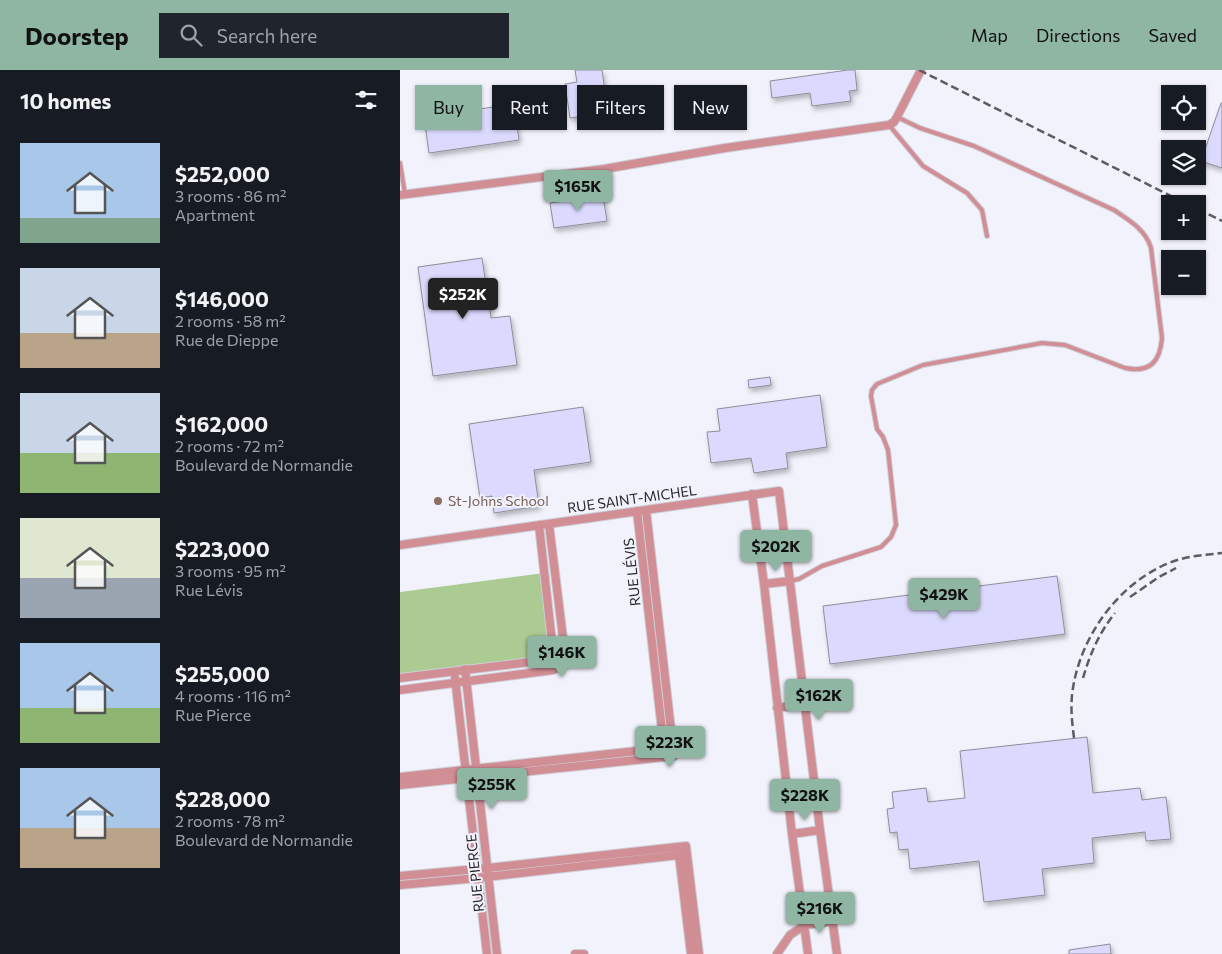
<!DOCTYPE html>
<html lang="en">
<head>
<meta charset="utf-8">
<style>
	body { margin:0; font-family:Commissioner,sans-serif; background:#20242c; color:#f1f3f6; height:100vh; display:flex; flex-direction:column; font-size:19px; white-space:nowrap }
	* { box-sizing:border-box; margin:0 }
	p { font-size:16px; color:#9ea1a6 }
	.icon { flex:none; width:28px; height:28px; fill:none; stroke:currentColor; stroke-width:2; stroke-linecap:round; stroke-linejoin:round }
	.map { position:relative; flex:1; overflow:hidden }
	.details { display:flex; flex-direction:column; background:#171b24; width:400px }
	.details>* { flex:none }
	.guide { position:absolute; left:15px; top:15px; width:475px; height:45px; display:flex; gap:10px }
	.fabs { position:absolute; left:761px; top:15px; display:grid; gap:10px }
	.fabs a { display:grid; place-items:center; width:45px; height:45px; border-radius:0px; background:#171b24; box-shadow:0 1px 4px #0004; font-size:25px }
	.price { position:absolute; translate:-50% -42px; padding:0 11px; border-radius:5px; background:#8fb6a3; color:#111; font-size:16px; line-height:32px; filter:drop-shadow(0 1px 2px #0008) }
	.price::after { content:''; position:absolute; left:50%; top:30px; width:15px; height:11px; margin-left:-8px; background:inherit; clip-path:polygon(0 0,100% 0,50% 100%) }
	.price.selected { background:#222; color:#fff }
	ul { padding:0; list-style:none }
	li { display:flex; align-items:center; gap:15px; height:125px; padding:0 20px }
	li span { display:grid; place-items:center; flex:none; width:140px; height:100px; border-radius:0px; color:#555 }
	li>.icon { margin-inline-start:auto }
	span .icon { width:60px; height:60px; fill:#fffc; stroke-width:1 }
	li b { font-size:21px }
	h2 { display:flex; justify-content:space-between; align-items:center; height:60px; padding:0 20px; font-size:21px }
	.chip { padding:0 18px; border-radius:0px; background:#171b24; box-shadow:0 1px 4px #0004; font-size:18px; line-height:45px }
	.chip.selected { background:#8fb6a3; color:#111 }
	header { display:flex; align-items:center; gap:30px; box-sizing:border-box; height:70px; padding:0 25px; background:#8fb6a3; color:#111 }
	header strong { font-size:24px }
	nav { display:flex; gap:28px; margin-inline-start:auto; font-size:18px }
	.search { width:350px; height:45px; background:#20242c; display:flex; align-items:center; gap:12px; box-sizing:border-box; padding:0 18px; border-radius:0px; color:#9ea1a6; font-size:19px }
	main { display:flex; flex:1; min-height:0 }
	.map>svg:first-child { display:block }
	.green { fill:#accb93 }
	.building { fill:#dbdafe; stroke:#8e8e97; filter:url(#shadow) }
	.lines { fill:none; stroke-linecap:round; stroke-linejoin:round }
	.service-casing { stroke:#ceced7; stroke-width:6 }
	.minor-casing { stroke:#ceced7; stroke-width:10 }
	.service { stroke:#d18e95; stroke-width:4 }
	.minor { stroke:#d18e95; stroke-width:8 }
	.rail { stroke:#5c5c61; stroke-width:2.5; stroke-dasharray:8 4; stroke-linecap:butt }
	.education-dot { fill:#8d6e63; stroke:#f2f2fc; stroke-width:2 }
	.labels { text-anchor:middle; stroke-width:4; stroke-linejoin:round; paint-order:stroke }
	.street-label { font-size:14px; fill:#29292d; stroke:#f2f2fc }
	.education-label { font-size:14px; fill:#785e54; stroke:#f2f2fc; text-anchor:start }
</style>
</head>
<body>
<header>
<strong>Doorstep</strong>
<div class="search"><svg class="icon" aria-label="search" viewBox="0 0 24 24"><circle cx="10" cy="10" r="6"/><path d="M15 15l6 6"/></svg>Search here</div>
<nav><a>Map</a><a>Directions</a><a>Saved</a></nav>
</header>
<main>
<section class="details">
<h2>10 homes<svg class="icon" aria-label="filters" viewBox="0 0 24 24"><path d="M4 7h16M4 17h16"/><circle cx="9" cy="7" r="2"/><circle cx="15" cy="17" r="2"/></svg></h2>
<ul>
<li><span style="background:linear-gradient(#a9c7e8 75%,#7fa58c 0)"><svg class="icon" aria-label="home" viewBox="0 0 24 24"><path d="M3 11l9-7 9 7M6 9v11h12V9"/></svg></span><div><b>$252,000</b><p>3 rooms · 86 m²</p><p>Apartment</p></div></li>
<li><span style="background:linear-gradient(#c9d6e8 65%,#b9a48a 0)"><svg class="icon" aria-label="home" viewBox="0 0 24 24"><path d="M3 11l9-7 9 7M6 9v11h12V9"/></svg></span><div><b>$146,000</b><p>2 rooms · 58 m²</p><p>Rue de Dieppe</p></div></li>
<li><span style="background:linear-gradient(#c9d6e8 60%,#8fb573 0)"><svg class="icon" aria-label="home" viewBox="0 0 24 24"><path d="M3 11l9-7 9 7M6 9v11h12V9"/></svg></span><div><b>$162,000</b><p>2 rooms · 72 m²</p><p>Boulevard de Normandie</p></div></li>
<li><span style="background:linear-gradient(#dfe7d0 60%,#9aa5b1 0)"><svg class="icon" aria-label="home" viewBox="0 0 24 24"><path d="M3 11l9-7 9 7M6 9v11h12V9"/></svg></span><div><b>$223,000</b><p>3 rooms · 95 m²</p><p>Rue Lévis</p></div></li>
<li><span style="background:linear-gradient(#a9c7e8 65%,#8fb573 0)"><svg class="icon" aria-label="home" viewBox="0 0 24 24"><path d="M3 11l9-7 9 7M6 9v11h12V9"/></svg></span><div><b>$255,000</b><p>4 rooms · 116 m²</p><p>Rue Pierce</p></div></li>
<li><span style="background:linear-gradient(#a9c7e8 60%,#b9a48a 0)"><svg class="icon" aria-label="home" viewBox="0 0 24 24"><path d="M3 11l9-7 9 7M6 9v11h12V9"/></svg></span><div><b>$228,000</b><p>2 rooms · 78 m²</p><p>Boulevard de Normandie</p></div></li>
</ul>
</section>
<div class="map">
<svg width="822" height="884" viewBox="0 0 822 884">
	<defs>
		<filter id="shadow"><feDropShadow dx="2" dy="3.5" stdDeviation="2.5" flood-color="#0004"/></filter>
	</defs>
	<rect width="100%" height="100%" fill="#f2f2fc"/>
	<path class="green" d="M144 503 147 587 0 606V522Z"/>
	<path class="building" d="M175 0H202L208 42 170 48 165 14 177 12Z
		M448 0H455L457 20 449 21 451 31 412 36 410 23 372 28 370 11Z
		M821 33H822V98L801 91Z
		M114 34 119 70 29 83 24 47Z
		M203 126 207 151 154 158 150 133Z
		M82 188 91 248 110 246 117 295 33 306 18 197Z
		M370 307 371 315 349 318 348 310Z
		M420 325 427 377 386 383 388 398 354 403 351 388 311 393 307 362 320 361 317 339Z
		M183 337 191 392 134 400 139 436 94 443 92 426 80 428 69 354Z
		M657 506 665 564 430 594 423 536Z
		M687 667 693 723 740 718 742 730 766 727 771 769 746 771 745 762 692 768 694 793 642 799 645 825 584 832 579 791 510 799 508 779 499 780 497 762 490 763 487 739 494 738 492 722 526 718 528 732 565 728 560 681Z
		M710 874 711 884H669V880Z"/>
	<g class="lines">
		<g class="service-casing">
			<path id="service" d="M489 55 523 96 567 123 582 140 587 166
				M0 93 5 124
				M390 511 399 509 422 496 481 477 491 467 496 455 488 380 483 367 477 359 471 326 472 320 477 314 523 295 642 273 665 275 725 298C750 303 760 292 762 268L751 178C746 160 729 150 714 140L574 76 520 58 497 47"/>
		</g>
		<g class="minor-casing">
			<path id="minor" d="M0 125 204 99 325 78 489 55 494 52 497 47 521 0
				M352 424 364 514 392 764 408 884
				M0 475 379 421 420 760 437 884
				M364 514 390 511
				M65 599 97 884
				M0 608 146 590 152 588 153 581 139 455
				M55 608 87 884
				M0 620 153 600 162 596 165 584 149 454
				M377 638 406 634
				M0 707 264 678 237 441
				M0 715 274 686 246 440
				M392 764 420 760
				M286 776 299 884
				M282 782 279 785 291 884
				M0 806 88 798 286 776
				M0 815 78 808 279 785
				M175 884H184
				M377 884 390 865 405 855 433 851"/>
		</g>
		<use href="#service" class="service"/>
		<use href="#minor" class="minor"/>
		<path class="rail" d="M519 0 787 134
			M798 139 822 151
			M730 527 759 507 776 498
			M683 608C690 584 699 563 715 543
			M674 668C672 652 670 635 673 618 681 566 719 513 769 493 786 486 804 485 822 483"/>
	</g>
	<circle class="education-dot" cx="38" cy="431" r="5"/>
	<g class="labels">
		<g class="street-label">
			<text transform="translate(232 429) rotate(-8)" y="5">RUE SAINT-MICHEL</text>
			<text transform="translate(232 502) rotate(-96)" y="5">RUE LÉVIS</text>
			<text transform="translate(75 803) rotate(-96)" y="5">RUE PIERCE</text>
		</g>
		<g class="education-label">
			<text x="48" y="436">St-Johns School</text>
		</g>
	</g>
</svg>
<div class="fabs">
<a><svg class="icon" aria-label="locate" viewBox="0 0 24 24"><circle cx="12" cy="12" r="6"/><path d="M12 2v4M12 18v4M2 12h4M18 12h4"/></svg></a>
<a><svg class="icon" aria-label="layers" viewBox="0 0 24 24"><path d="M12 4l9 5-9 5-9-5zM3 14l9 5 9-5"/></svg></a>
<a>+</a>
<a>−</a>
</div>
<b class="price" style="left:178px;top:142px">$165K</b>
<b class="price selected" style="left:63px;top:250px">$252K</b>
<b class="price" style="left:376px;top:502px">$202K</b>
<b class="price" style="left:544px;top:550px">$429K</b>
<b class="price" style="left:162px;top:608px">$146K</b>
<b class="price" style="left:419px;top:651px">$162K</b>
<b class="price" style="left:270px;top:698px">$223K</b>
<b class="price" style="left:92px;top:740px">$255K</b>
<b class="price" style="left:405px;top:751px">$228K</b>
<b class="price" style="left:420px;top:864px">$216K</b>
<div class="guide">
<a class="chip selected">Buy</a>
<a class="chip">Rent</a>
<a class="chip">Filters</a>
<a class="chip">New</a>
</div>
</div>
</main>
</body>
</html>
